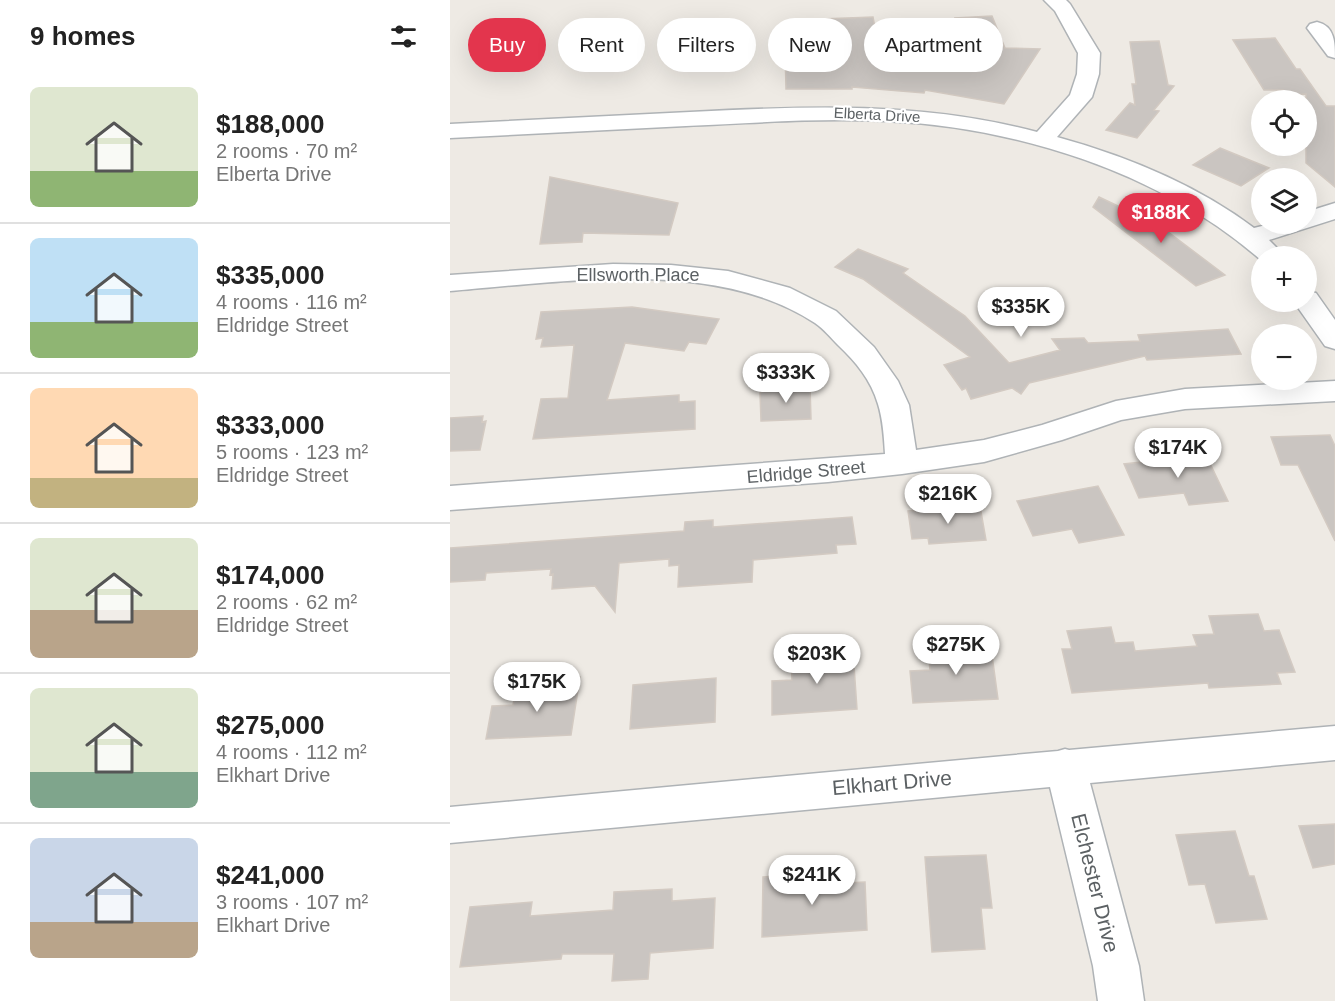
<!DOCTYPE html>
<html lang="en">
<head>
<meta charset="utf-8">
<style>
	body { margin:0; font-family:Arial,sans-serif; background:#f2f2f2; color:#222; height:100vh; display:flex; flex-direction:column; font-size:22px; white-space:nowrap }
	* { box-sizing:border-box; margin:0 }
	p { font-size:20px; color:#767676 }
	.icon { flex:none; width:33px; height:33px; fill:none; stroke:currentColor; stroke-width:2; stroke-linecap:round; stroke-linejoin:round }
	.map { position:relative; flex:1; overflow:hidden }
	.panel { display:flex; flex-direction:column; background:#fff; width:450px }
	.panel>* { flex:none }
	.guide { position:absolute; left:18px; top:18px; width:570px; height:54px; display:flex; gap:12px }
	.tools { position:absolute; left:801px; top:90px; display:grid; gap:12px }
	.tools a { display:grid; place-items:center; width:66px; height:66px; border-radius:50%; background:#fff; box-shadow:0 6px 24px #0002; font-size:30px }
	.price { position:absolute; translate:-50% -51px; padding:0 14px; border-radius:21px; background:#fff; color:#222; font-size:20px; line-height:39px; filter:drop-shadow(0 2px 3px #0008) }
	.price::after { content:''; position:absolute; left:50%; top:36px; width:18px; height:14px; margin-left:-9px; background:inherit; clip-path:polygon(0 0,100% 0,50% 100%) }
	.price.current { background:#e3354d; color:#fff }
	ul { padding:0; list-style:none }
	li { display:flex; align-items:center; gap:18px; height:150px; padding:0 30px }
	li+li { border-top:2px solid #e0e0e0 }
	li span { display:grid; place-items:center; flex:none; width:168px; height:120px; border-radius:9px; color:#555 }
	li>.icon { margin-inline-start:auto }
	span .icon { width:72px; height:72px; fill:#fffc; stroke-width:1 }
	li b { font-size:26px }
	h2 { display:flex; justify-content:space-between; align-items:center; height:72px; padding:0 30px; font-size:26px }
	.tag { padding:0 21px; border-radius:27px; background:#fff; box-shadow:0 6px 24px #0002; font-size:21px; line-height:54px }
	.tag.current { background:#e3354d; color:#fff }
	main { display:flex; flex:1; min-height:0 }
	.map>svg:first-child { display:block }
	.building { fill:#cac5c1; stroke:#d3cac2; stroke-width:1.5 }
	.lines { fill:none; stroke-linecap:round; stroke-linejoin:round }
	.minor-casing { stroke:#afb3b6; stroke-width:3 }
	.minor { fill:#fff; fill-rule:evenodd }
	.labels { text-anchor:middle; stroke-width:4.5; stroke-linejoin:round; paint-order:stroke }
	.far-street-label { font-size:15px; fill:#5c6164; stroke:#fff }
	.street-label { font-size:18px; fill:#5c6164; stroke:#fff }
	.near-street-label { font-size:21px; fill:#5c6164; stroke:#fff }
</style>
</head>
<body>
<main>
<section class="panel">
<h2>9 homes<svg class="icon" aria-label="filters" viewBox="0 0 24 24"><path d="M4 7h16M4 17h16"/><circle cx="9" cy="7" r="2"/><circle cx="15" cy="17" r="2"/></svg></h2>
<ul>
<li><span style="background:linear-gradient(#dfe7d0 70%,#8fb573 0)"><svg class="icon" aria-label="home" viewBox="0 0 24 24"><path d="M3 11l9-7 9 7M6 9v11h12V9"/></svg></span><div><b>$188,000</b><p>2 rooms · 70 m²</p><p>Elberta Drive</p></div></li>
<li><span style="background:linear-gradient(#bfe0f5 70%,#8fb573 0)"><svg class="icon" aria-label="home" viewBox="0 0 24 24"><path d="M3 11l9-7 9 7M6 9v11h12V9"/></svg></span><div><b>$335,000</b><p>4 rooms · 116 m²</p><p>Eldridge Street</p></div></li>
<li><span style="background:linear-gradient(#ffd9b3 75%,#c2b280 0)"><svg class="icon" aria-label="home" viewBox="0 0 24 24"><path d="M3 11l9-7 9 7M6 9v11h12V9"/></svg></span><div><b>$333,000</b><p>5 rooms · 123 m²</p><p>Eldridge Street</p></div></li>
<li><span style="background:linear-gradient(#dfe7d0 60%,#b9a48a 0)"><svg class="icon" aria-label="home" viewBox="0 0 24 24"><path d="M3 11l9-7 9 7M6 9v11h12V9"/></svg></span><div><b>$174,000</b><p>2 rooms · 62 m²</p><p>Eldridge Street</p></div></li>
<li><span style="background:linear-gradient(#dfe7d0 70%,#7fa58c 0)"><svg class="icon" aria-label="home" viewBox="0 0 24 24"><path d="M3 11l9-7 9 7M6 9v11h12V9"/></svg></span><div><b>$275,000</b><p>4 rooms · 112 m²</p><p>Elkhart Drive</p></div></li>
<li><span style="background:linear-gradient(#c9d6e8 70%,#b9a48a 0)"><svg class="icon" aria-label="home" viewBox="0 0 24 24"><path d="M3 11l9-7 9 7M6 9v11h12V9"/></svg></span><div><b>$241,000</b><p>3 rooms · 107 m²</p><p>Elkhart Drive</p></div></li>
</ul>
</section>
<div class="map">
<svg width="885" height="1001" viewBox="0 0 885 1001">
	<rect width="100%" height="100%" fill="#eeeae4"/>
	<path class="building" d="M542 16 555 48 590 49 554 104 475 90 474 93 402 87V89H336L335 49 374 48 371 19 423 17 428 44 514 41 505 18Z
		M825 38 846 69H850L876 106H885V187L856 163V94L836 95 833 90H814L783 40Z
		M709 41 718 85 724 86 704 110 709 111 687 138 656 130 680 103 685 105 682 84H686L680 42Z
		M770 148 819 168 791 186 743 165Z
		M100 177 228 203 219 235 133 233 132 242 90 244Z
		M649 197 710 226 775 275 746 286 643 207Z
		M408 249 458 269 453 273 515 316 559 363 610 350 602 339 634 338 638 343 690 341 688 335 778 329 791 354 697 360 695 356 579 383 571 394 562 388 521 399 516 388 512 390 494 365 520 357 413 279 385 267Z
		M182 307 269 319 256 344 239 342 234 351 175 343 157 400 229 395V402L245 401V429L83 439 91 399 118 398 124 345 91 347 93 338 86 339 91 312Z
		M360 386 361 419 311 421 310 393 321 388Z
		M33 416 32 422 36 421 30 450 0 451V418Z
		M880 435 885 446V541L848 465H831L821 437Z
		M756 455 778 501 739 505 734 493 689 498 674 464Z
		M648 486 674 535 629 543 622 529 583 536 567 501Z
		M530 506 536 540 479 544 478 538 462 539 458 511Z
		M402 517 406 544 386 545 387 553 303 560 302 582 228 587 229 565 219 566V559L169 563 165 612 145 586 102 589 103 574 100 575 101 569 36 573 35 580 0 582V548L234 531 235 522 263 520V527Z
		M808 614 814 631 829 630 845 672 827 673 831 684 759 688 758 683 622 693 612 649H622L617 631 661 627 665 643 683 642 685 651 747 646 743 635 764 634 759 616Z
		M525 641 527 655H542L548 699 463 703 460 671 480 670 479 660 491 659 489 642Z
		M403 651 407 709 322 715V681L342 680 341 659 372 656 371 653Z
		M130 677 121 735 36 739 42 706 63 705 65 695 97 693 99 678Z
		M266 678 265 722 180 729 183 685Z
		M885 824V864L863 868 849 826Z
		M785 831 799 876H804L817 919 766 923 755 884 739 885 726 835Z
		M536 855 542 908H531L535 949 482 952 475 857Z
		M372 873 373 884 415 882 417 930 312 937 313 877Z
		M222 889V901L265 898 263 948 200 953 198 979 162 981 164 954H112L111 959 10 967 20 907 82 902 80 916 163 910 164 892Z"/>
	<g class="lines">
		<g class="minor-casing">
			<path id="minor" d="M594 0H616L620 4 650 53 649 74 642 97 607 137C676 156 747 185 804 228L820 224H856V212L885 203V219L819 240 835 256H812V261C711 172 567 127 435 121 368 118 302 123 236 126 157 130 79 134 0 138V124C80 120 160 116 240 112 357 106 472 101 587 132L620 95 627 74 628 53 605 11Z
				M867 22C885 26 885 43 885 58L878 56 857 28 860 24Z
				M163 264 221 265 278 271 340 288 386 311 424 347 448 381 459 405 466 450 534 440 592 425 666 401 735 389 885 381V401L735 409 671 420 612 440 534 462 452 474 378 482 0 510V486L435 454C434 437 433 420 428 404 421 380 406 362 388 345 381 338 374 329 365 323 265 257 113 282 0 291V275Z
				M856 291 866 293 885 320V349L875 346 844 302H856Z
				M885 726V760L640 783 689 966 694 1001H648L643 966 600 787 0 843V807L608 751 615 749 619 750Z"/>
		</g>
		<use href="#minor" class="minor"/>
	</g>
	<g class="labels">
		<g class="far-street-label">
			<text transform="translate(427 115) rotate(3)" y="5">Elberta Drive</text>
		</g>
		<g class="street-label">
			<text x="188" y="281">Ellsworth Place</text>
			<text transform="translate(356 472) rotate(-5)" y="6">Eldridge Street</text>
		</g>
		<g class="near-street-label">
			<text transform="translate(442 783) rotate(-5)" y="7">Elkhart Drive</text>
			<text transform="translate(645 883) rotate(76)" y="7">Elchester Drive</text>
		</g>
	</g>
</svg>
<div class="tools">
<a><svg class="icon" aria-label="locate" viewBox="0 0 24 24"><circle cx="12" cy="12" r="6"/><path d="M12 2v4M12 18v4M2 12h4M18 12h4"/></svg></a>
<a><svg class="icon" aria-label="layers" viewBox="0 0 24 24"><path d="M12 4l9 5-9 5-9-5zM3 14l9 5 9-5"/></svg></a>
<a>+</a>
<a>−</a>
</div>
<b class="price current" style="left:711px;top:244px">$188K</b>
<b class="price" style="left:571px;top:338px">$335K</b>
<b class="price" style="left:336px;top:404px">$333K</b>
<b class="price" style="left:728px;top:479px">$174K</b>
<b class="price" style="left:498px;top:525px">$216K</b>
<b class="price" style="left:506px;top:676px">$275K</b>
<b class="price" style="left:367px;top:685px">$203K</b>
<b class="price" style="left:87px;top:713px">$175K</b>
<b class="price" style="left:362px;top:906px">$241K</b>
<div class="guide">
<a class="tag current">Buy</a>
<a class="tag">Rent</a>
<a class="tag">Filters</a>
<a class="tag">New</a>
<a class="tag">Apartment</a>
</div>
</div>
</main>
</body>
</html>
